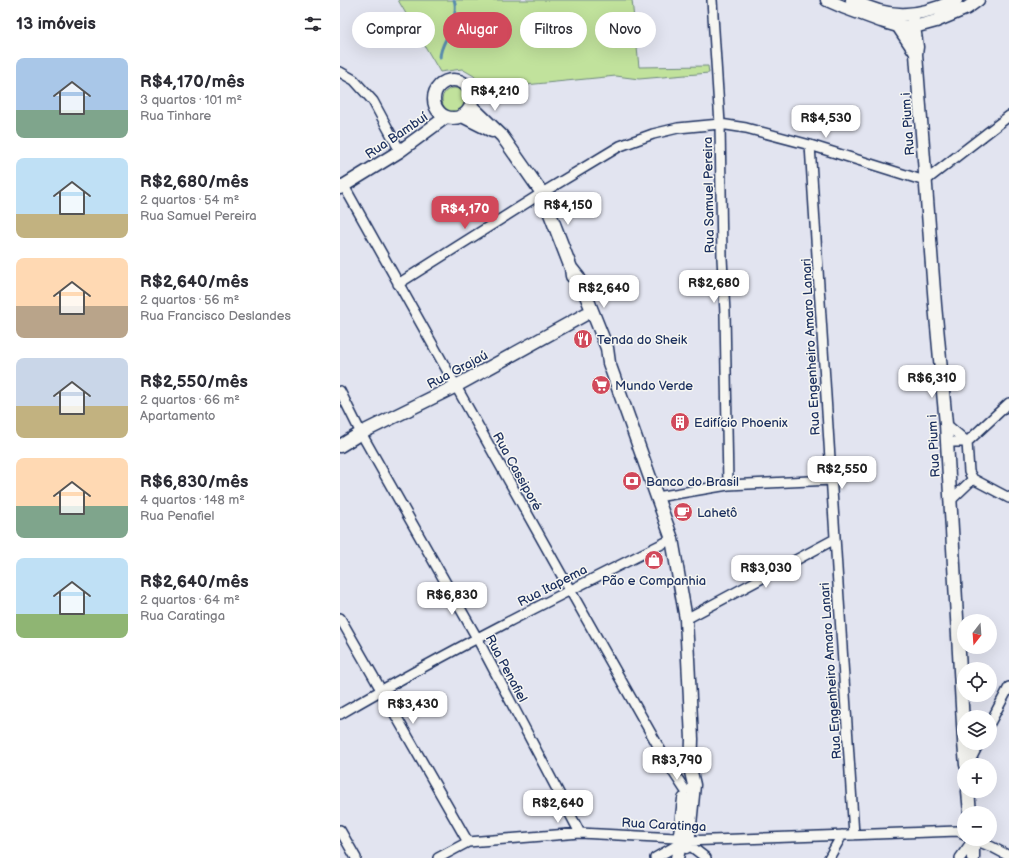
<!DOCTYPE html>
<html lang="pt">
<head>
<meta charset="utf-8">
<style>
	body { margin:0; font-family:"Balsamiq Sans",sans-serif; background:#f2f2f3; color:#2b2b33; height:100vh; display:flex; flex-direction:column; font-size:15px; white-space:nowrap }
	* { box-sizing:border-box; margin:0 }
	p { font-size:13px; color:#7c7c81 }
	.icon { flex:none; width:22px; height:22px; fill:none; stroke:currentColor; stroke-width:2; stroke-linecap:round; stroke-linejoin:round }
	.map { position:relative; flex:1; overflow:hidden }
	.sheet { display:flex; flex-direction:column; background:#fff; width:340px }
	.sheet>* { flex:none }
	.top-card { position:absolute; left:12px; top:12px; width:380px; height:36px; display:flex; gap:8px }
	.needle { width:26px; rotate:197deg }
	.fabs { position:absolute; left:617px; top:614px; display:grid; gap:8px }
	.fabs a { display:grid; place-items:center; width:40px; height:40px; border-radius:50%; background:#fff; box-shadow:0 4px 16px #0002; font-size:20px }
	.price { position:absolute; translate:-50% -34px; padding:0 9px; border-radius:8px; background:#fff; color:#222; font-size:13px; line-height:26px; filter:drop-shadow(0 1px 2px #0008) }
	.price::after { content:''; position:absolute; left:50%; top:24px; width:12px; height:9px; margin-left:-6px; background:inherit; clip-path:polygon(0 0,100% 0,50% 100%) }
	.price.active { background:#d1495b; color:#fff }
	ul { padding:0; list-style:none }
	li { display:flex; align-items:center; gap:12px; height:100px; padding:0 16px }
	li span { display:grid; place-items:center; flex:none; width:112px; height:80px; border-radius:8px; color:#555 }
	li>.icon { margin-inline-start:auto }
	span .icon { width:48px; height:48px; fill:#fffc; stroke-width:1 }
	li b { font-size:17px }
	h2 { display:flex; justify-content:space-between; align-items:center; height:48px; padding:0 16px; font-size:17px }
	.chip { padding:0 14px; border-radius:18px; background:#fff; box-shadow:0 4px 16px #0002; font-size:14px; line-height:36px }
	.chip.active { background:#d1495b; color:#fff }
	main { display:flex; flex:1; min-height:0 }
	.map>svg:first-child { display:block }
	.green { fill:#c1e29c; stroke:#6e887d }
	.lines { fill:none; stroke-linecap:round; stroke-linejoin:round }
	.stream { stroke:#5a8daf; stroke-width:3 }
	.minor-casing { stroke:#1b2f5e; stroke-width:12 }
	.tertiary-casing { stroke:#1b2f5e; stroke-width:15 }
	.minor { stroke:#f6f6f2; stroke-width:9 }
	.tertiary { stroke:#f6f6f2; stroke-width:12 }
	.labels { text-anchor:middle; stroke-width:3; stroke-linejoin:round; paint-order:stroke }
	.street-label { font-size:13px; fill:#1b2f5e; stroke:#f6f6f2 }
	.poi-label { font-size:13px; fill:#1b2f5e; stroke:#f6f6f2; text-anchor:start }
</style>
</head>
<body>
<main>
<section class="sheet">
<h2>13 imóveis<svg class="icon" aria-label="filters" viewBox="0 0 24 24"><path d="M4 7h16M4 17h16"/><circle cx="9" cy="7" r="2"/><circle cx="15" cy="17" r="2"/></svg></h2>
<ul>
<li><span style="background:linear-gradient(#a9c7e8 65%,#7fa58c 0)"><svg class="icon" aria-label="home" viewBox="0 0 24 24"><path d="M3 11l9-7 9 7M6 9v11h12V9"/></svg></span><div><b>R$4,170/mês</b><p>3 quartos · 101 m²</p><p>Rua Tinhare</p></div></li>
<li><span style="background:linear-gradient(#bfe0f5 70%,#c2b280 0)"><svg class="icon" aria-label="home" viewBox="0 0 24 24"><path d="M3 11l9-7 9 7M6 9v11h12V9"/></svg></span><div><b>R$2,680/mês</b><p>2 quartos · 54 m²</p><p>Rua Samuel Pereira</p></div></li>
<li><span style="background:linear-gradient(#ffd9b3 60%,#b9a48a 0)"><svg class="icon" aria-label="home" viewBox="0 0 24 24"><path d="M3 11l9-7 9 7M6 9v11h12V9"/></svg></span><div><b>R$2,640/mês</b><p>2 quartos · 56 m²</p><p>Rua Francisco Deslandes</p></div></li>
<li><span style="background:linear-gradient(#c9d6e8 60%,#c2b280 0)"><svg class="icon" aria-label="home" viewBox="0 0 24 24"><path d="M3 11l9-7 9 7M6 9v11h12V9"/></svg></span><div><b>R$2,550/mês</b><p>2 quartos · 66 m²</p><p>Apartamento</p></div></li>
<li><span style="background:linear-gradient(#ffd9b3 60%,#7fa58c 0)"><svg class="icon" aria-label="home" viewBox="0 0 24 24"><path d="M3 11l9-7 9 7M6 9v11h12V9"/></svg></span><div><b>R$6,830/mês</b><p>4 quartos · 148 m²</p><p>Rua Penafiel</p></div></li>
<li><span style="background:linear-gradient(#bfe0f5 70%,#8fb573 0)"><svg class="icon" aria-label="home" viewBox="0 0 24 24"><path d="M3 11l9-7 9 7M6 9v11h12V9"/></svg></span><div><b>R$2,640/mês</b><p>2 quartos · 64 m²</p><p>Rua Caratinga</p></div></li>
</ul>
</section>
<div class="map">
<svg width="669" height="858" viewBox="0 0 669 858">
	<rect width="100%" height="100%" fill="#e2e4f0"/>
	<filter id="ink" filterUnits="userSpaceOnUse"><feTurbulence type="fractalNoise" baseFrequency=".025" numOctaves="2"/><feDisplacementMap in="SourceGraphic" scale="8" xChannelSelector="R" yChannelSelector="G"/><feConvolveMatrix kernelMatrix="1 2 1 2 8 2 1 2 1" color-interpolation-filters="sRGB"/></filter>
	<g filter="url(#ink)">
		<path class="green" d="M58 0H292L299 67 368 66 369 73 299 79 276 76 145 89 134 76 122 69 100 72Z
			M102 100a12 12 0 1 1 24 0a12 12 0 1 1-24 0Z"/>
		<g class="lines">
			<path class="stream" d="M100 58C100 47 107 39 111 28 114 22 117 6 114 0"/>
			<g class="minor-casing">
				<path id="minor" d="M372 0 380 124 382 258 385 313 388 485
					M0 72 14 80 33 101 60 151
					M470 145 514 835
					M4 186 230 590 330 767 345 790
					M58 284 202 193 280 146 313 134 338 128 380 124 406 128 470 145 585 181 669 116
					M0 391 21 433 137 638 240 833
					M606 424 627 442
					M607 442H627L669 403
					M627 442 629 472 633 479 669 498
					M317 497 388 485 491 480
					M610 501 633 479
					M0 618 128 842
					M346 619 495 539
					M0 714C108 651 220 595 332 539
					M650 723 669 687
					M628 765 639 743
					M0 830 16 858
					M632 839 652 847 669 856
					M344 841 366 858
					M98 858 128 842 240 833 336 838 344 841 618 831 624 834
					M315 858 343 842
					M489 858 502 835
					M620 858 633 840"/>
			</g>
			<g class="tertiary-casing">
				<path id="tertiary" d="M487 0 503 7 541 21 558 26 574 27 596 21 627 8 638 0
					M512 0C549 20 578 18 616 0
					M572 14 577 47 576 54 595 305 606 424 624 741
					M558 26 576 53
					M94 99a19 19 0 1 1 38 0a19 19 0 1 1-38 0Z
					M131 106 162 136 202 193 231 268 232 276
					M122 116 152 131
					M0 188 60 151 106 117
					M231 268 239 278 267 348 269 363 332 539 346 619 352 739 351 772 354 785 349 835 339 849 337 858
					M0 446 21 433 116 386 246 314
					M624 743 626 765
					M628 791 630 813
					M344 799 340 834 344 841 346 847
					M633 858V839"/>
			</g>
			<use href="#minor" class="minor"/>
			<use href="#tertiary" class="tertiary"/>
		</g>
	</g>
	<defs>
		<g id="restaurant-disc" transform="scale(1)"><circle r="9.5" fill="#d1495b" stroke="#f6f6f2"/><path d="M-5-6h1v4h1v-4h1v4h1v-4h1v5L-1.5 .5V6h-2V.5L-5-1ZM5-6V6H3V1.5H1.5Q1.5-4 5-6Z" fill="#fff"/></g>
		<g id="supermarket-disc" transform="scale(1)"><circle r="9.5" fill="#d1495b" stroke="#f6f6f2"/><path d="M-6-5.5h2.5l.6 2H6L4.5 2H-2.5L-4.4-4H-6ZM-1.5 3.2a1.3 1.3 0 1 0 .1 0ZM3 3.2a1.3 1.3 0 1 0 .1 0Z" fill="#fff"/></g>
		<g id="building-disc" transform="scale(1)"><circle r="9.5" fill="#d1495b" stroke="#f6f6f2"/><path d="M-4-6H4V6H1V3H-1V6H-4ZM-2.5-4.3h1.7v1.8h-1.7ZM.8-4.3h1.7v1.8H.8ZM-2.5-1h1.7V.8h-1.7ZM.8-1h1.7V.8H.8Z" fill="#fff"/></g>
		<g id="bank-disc" transform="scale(1)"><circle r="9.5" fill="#d1495b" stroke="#f6f6f2"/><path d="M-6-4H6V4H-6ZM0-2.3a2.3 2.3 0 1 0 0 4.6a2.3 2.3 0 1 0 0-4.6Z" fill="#fff"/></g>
		<g id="cafe-disc" transform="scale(1)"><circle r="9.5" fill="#d1495b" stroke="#f6f6f2"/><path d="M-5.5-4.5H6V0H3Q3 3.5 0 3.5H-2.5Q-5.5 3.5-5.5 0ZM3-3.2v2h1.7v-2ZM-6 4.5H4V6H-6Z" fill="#fff"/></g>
		<g id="shop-disc" transform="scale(1)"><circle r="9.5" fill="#d1495b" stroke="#f6f6f2"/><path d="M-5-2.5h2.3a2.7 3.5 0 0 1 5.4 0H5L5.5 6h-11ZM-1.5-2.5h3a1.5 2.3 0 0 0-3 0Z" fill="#fff"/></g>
	</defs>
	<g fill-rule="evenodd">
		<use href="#restaurant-disc" x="243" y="339"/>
		<use href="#supermarket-disc" x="261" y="385"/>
		<use href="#building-disc" x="340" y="422"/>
		<use href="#bank-disc" x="292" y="481"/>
		<use href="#cafe-disc" x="343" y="512"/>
		<use href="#shop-disc" x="314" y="560"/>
	</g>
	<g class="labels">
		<g class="street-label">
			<text transform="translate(567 124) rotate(-94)" y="5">Rua Pium i</text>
			<text transform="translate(56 135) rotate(-34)" y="5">Rua Bambuí</text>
			<text transform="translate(368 195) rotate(-91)" y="5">Rua Samuel Pereira</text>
			<text transform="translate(470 347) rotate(-93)" y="5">Rua Engenheiro Amaro Lanari</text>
			<text transform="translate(117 369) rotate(-28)" y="5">Rua Grajaú</text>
			<text transform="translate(593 446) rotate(-93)" y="5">Rua Pium i</text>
			<text transform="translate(178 471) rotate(61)" y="5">Rua Cassiporé</text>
			<text transform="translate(212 585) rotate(-27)" y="5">Rua Itapema</text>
			<text transform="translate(167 668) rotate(62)" y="5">Rua Penafiel</text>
			<text transform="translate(490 671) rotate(-94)" y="5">Rua Engenheiro Amaro Lanari</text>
			<text transform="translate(324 824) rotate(3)" y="5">Rua Caratinga</text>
		</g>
		<g class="poi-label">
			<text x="257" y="344">Tenda do Sheik</text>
			<text x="275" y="390">Mundo Verde</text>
			<text x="354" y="427">Edifício Phoenix</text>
			<text x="306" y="486">Banco do Brasil</text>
			<text x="357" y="517">Lahetô</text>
			<text x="314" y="585" text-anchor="middle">Pão e Companhia</text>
		</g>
	</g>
</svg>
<div class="fabs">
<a><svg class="needle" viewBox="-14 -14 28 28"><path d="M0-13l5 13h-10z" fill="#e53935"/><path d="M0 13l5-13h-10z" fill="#7c7c81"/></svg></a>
<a><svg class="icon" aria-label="locate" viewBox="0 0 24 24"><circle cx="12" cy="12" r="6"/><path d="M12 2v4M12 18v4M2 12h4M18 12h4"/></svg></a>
<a><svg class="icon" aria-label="layers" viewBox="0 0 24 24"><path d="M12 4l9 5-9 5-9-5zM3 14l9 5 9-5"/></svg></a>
<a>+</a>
<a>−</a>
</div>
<b class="price" style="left:155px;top:112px">R$4,210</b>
<b class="price" style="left:486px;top:139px">R$4,530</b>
<b class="price" style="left:228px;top:226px">R$4,150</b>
<b class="price active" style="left:125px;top:230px">R$4,170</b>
<b class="price" style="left:374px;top:304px">R$2,680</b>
<b class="price" style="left:264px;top:309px">R$2,640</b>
<b class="price" style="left:592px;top:399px">R$6,310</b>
<b class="price" style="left:502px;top:490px">R$2,550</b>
<b class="price" style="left:426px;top:589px">R$3,030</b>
<b class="price" style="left:112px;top:616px">R$6,830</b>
<b class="price" style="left:73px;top:725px">R$3,430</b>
<b class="price" style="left:337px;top:781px">R$3,790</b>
<b class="price" style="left:218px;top:824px">R$2,640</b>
<div class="top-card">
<a class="chip">Comprar</a>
<a class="chip active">Alugar</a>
<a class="chip">Filtros</a>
<a class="chip">Novo</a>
</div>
</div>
</main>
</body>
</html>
